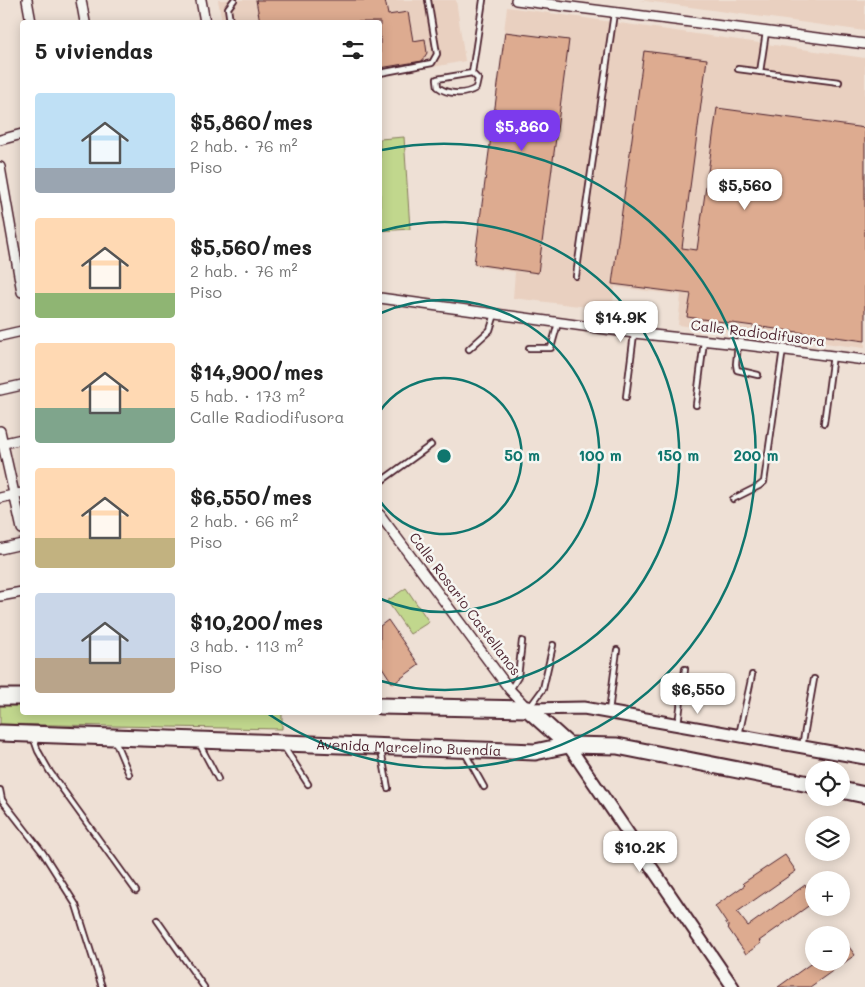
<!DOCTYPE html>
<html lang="es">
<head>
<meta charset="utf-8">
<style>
	body { margin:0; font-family:Mali,sans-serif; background:#f6f6f6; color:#222; height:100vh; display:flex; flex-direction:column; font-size:19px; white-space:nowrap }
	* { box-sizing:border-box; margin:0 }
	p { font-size:16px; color:#767676 }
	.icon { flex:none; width:28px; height:28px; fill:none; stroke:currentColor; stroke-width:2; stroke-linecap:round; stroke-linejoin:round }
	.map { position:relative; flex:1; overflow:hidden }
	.sheet { position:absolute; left:20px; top:20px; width:362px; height:695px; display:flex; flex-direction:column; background:#fff; border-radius:5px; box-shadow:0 2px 12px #0003 }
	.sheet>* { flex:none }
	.controls { position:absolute; left:805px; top:761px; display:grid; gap:10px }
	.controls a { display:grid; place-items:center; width:45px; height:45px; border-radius:50%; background:#fff; box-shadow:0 2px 12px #0003; font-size:25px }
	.price { position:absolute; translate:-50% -42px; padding:0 11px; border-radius:10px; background:#fff; color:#222; font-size:16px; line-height:32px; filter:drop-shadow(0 1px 2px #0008) }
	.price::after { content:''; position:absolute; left:50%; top:30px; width:15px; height:11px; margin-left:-8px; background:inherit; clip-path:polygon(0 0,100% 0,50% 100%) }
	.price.current { background:#7c3aed; color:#fff }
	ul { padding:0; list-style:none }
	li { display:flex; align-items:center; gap:15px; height:125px; padding:0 15px }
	li span { display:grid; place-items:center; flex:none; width:140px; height:100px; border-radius:5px; color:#555 }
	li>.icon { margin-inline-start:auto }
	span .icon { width:60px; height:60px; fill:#fffc; stroke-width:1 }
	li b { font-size:21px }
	h2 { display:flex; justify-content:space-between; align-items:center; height:60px; padding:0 15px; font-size:21px }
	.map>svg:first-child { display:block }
	.built { fill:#e9d0c0 }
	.green { fill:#c1d78d; stroke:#867b5c }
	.building { fill:#ddab90; stroke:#4a1f2b }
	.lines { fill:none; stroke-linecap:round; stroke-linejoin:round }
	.service-casing { stroke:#4a1f2b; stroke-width:8 }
	.minor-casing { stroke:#4a1f2b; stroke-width:12 }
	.tertiary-casing { stroke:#4a1f2b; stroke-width:15 }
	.primary-casing { stroke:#4a1f2b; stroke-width:19 }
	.service { stroke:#f6f6f2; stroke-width:4.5 }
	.minor { stroke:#f6f6f2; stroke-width:9 }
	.tertiary { stroke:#f6f6f2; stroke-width:11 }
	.primary { stroke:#f6f6f2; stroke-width:15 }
	.ring { fill:none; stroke:#0f766e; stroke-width:2.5 }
	.labels { text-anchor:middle; stroke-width:5; stroke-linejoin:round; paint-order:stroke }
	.street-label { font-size:14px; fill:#4a1f2b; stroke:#f6f6f2 }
	.centre { fill:#0f766e; stroke:#f6f6f2; stroke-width:2.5 }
	.ring-label { font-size:15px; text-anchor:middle; font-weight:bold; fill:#0f766e; stroke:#f6f6f2; stroke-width:5; stroke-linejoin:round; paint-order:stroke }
</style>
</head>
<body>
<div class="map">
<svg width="865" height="987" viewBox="0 0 865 987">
	<rect width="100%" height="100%" fill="#eee0d5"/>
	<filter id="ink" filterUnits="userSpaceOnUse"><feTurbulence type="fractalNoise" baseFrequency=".02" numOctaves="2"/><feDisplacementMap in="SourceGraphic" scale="10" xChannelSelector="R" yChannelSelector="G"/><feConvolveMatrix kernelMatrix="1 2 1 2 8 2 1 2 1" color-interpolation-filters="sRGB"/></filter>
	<g filter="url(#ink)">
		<path class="built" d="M218 0H456L465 61 380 77V22H222Z
			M639 0H865V31Z
			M507 7 865 58V348L678 325 681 295 615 287 612 310 513 298 515 272 475 266Z"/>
		<path class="green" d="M404 137 410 229 380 231V139Z
			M406 588 429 622 410 634 387 601Z
			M0 700 22 701V712L282 713V729L0 724Z"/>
		<path class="building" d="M256 0H385L388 15 408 12 413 41 425 39 427 53 422 61 380 68V22H260Z
			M505 32 569 40 538 273 474 264Z
			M644 51 707 59 682 248 697 250 717 108 865 128V341L687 317 691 294 612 284Z
			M388 620 419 665 393 684 380 664V626Z
			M785 855 796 871 737 912 748 926 805 885 814 898V902L759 941 761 943 746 954 728 928 729 927 715 906 745 885 743 883Z
			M841 936 855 955 810 987H778L813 962H841Z"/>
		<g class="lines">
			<g class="service-casing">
				<path id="service" d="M230 22 228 8 234 0
					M738 69 839 82
					M760 72 766 32
					M380 73 432 63 437 54 428 0
					M472 73 478 79 476 88C465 95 448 95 438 87L437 79 472 73 483 0
					M576 276 614 13
					M738 344 736 364 737 370 758 375
					M529 348H551L558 323
					M469 349 490 330 495 314
					M626 397 634 334
					M696 405 704 341
					M824 423 833 355
					M380 482 431 445
					M733 499 759 486 764 482 783 349
					M510 690 518 677 522 641
					M529 708 543 689 553 645
					M609 711 617 650
					M678 724 685 669
					M739 735 752 675
					M33 737 38 751 50 772 136 891
					M115 741 129 774
					M199 743 218 779
					M284 747 308 784
					M802 747 814 679
					M381 750 388 788
					M465 753 484 787
					M0 790 2 800 43 853 76 905 102 987
					M157 920 204 987"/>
			</g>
			<g class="minor-casing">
				<path id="minor" d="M27 0 31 22
					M81 0 85 22
					M201 0 205 22
					M516 0 865 44
					M0 140 22 134
					M0 167 22 292
					M380 298 634 333 738 344 865 360
					M0 336 22 331
					M0 390 22 385
					M0 431 22 529
					M0 444 22 439
					M0 498 22 493
					M380 515 510 690 528 709
					M0 549 22 544
					M0 596 22 592"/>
			</g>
			<g class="tertiary-casing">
				<path id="tertiary" d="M528 709 584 708 865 758
					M568 745 733 987"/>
			</g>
			<g class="primary-casing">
				<g id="primary">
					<path d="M0 697H22"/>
					<path d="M380 706 528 709 568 745"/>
					<path id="s1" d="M0 733 535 752 568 745 617 746 814 785"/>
					<path d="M841 790 865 795"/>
				</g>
			</g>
			<use href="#service" class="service"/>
			<use href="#minor" class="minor"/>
			<use href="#tertiary" class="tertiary"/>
			<use href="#primary" class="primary"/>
		</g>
	</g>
	<g class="ring">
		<path d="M380 411A78 78 0 1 1 380 501"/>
		<path d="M381 313A156 156 0 1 1 381 599"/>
		<path d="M381 231A234 234 0 1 1 381 681"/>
		<path d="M382 150A312 312 0 1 1 267 713"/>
	</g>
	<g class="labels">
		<g class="street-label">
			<text transform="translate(758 333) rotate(7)" y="5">Calle Radiodifusora</text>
			<text transform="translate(465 604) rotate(53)" y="5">Calle Rosario Castellanos</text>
			<text dy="5" stroke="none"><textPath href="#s1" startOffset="409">Avenida Marcelino Buendía</textPath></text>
		</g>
	</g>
	<circle cx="444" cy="456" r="8" class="centre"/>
	<g class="ring-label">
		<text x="522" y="461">50 m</text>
		<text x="600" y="461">100 m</text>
		<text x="678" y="461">150 m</text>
		<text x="756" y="461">200 m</text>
	</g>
</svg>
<div class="controls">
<a><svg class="icon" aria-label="locate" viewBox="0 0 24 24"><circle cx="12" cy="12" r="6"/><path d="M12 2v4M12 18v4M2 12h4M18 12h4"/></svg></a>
<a><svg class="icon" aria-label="layers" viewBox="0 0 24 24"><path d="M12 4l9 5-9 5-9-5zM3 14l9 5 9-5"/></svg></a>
<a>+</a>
<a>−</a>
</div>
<b class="price current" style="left:522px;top:152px">$5,860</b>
<b class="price" style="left:745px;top:211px">$5,560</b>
<b class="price" style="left:621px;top:343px">$14.9K</b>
<b class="price" style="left:698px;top:715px">$6,550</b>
<b class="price" style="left:640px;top:873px">$10.2K</b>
<section class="sheet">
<h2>5 viviendas<svg class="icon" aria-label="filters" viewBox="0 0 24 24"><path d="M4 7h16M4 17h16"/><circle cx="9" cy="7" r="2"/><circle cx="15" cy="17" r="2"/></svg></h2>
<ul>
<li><span style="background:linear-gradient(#bfe0f5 75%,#9aa5b1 0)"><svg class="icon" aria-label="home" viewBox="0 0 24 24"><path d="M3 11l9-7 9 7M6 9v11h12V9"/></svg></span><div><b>$5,860/mes</b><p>2 hab. · 76 m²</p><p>Piso</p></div></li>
<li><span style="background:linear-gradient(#ffd9b3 75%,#8fb573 0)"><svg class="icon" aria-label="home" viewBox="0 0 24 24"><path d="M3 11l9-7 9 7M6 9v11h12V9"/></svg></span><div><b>$5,560/mes</b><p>2 hab. · 76 m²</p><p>Piso</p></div></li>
<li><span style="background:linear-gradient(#ffd9b3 65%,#7fa58c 0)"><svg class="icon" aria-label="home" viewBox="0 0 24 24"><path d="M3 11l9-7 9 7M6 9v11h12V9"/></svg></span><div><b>$14,900/mes</b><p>5 hab. · 173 m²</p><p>Calle Radiodifusora</p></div></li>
<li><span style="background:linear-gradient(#ffd9b3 70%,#c2b280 0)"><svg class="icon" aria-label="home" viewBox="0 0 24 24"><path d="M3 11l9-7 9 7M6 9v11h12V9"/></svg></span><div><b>$6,550/mes</b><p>2 hab. · 66 m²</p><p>Piso</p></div></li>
<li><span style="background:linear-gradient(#c9d6e8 65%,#b9a48a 0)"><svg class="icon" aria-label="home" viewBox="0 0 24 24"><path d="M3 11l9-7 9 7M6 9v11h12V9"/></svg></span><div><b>$10,200/mes</b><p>3 hab. · 113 m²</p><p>Piso</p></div></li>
</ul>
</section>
</div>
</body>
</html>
